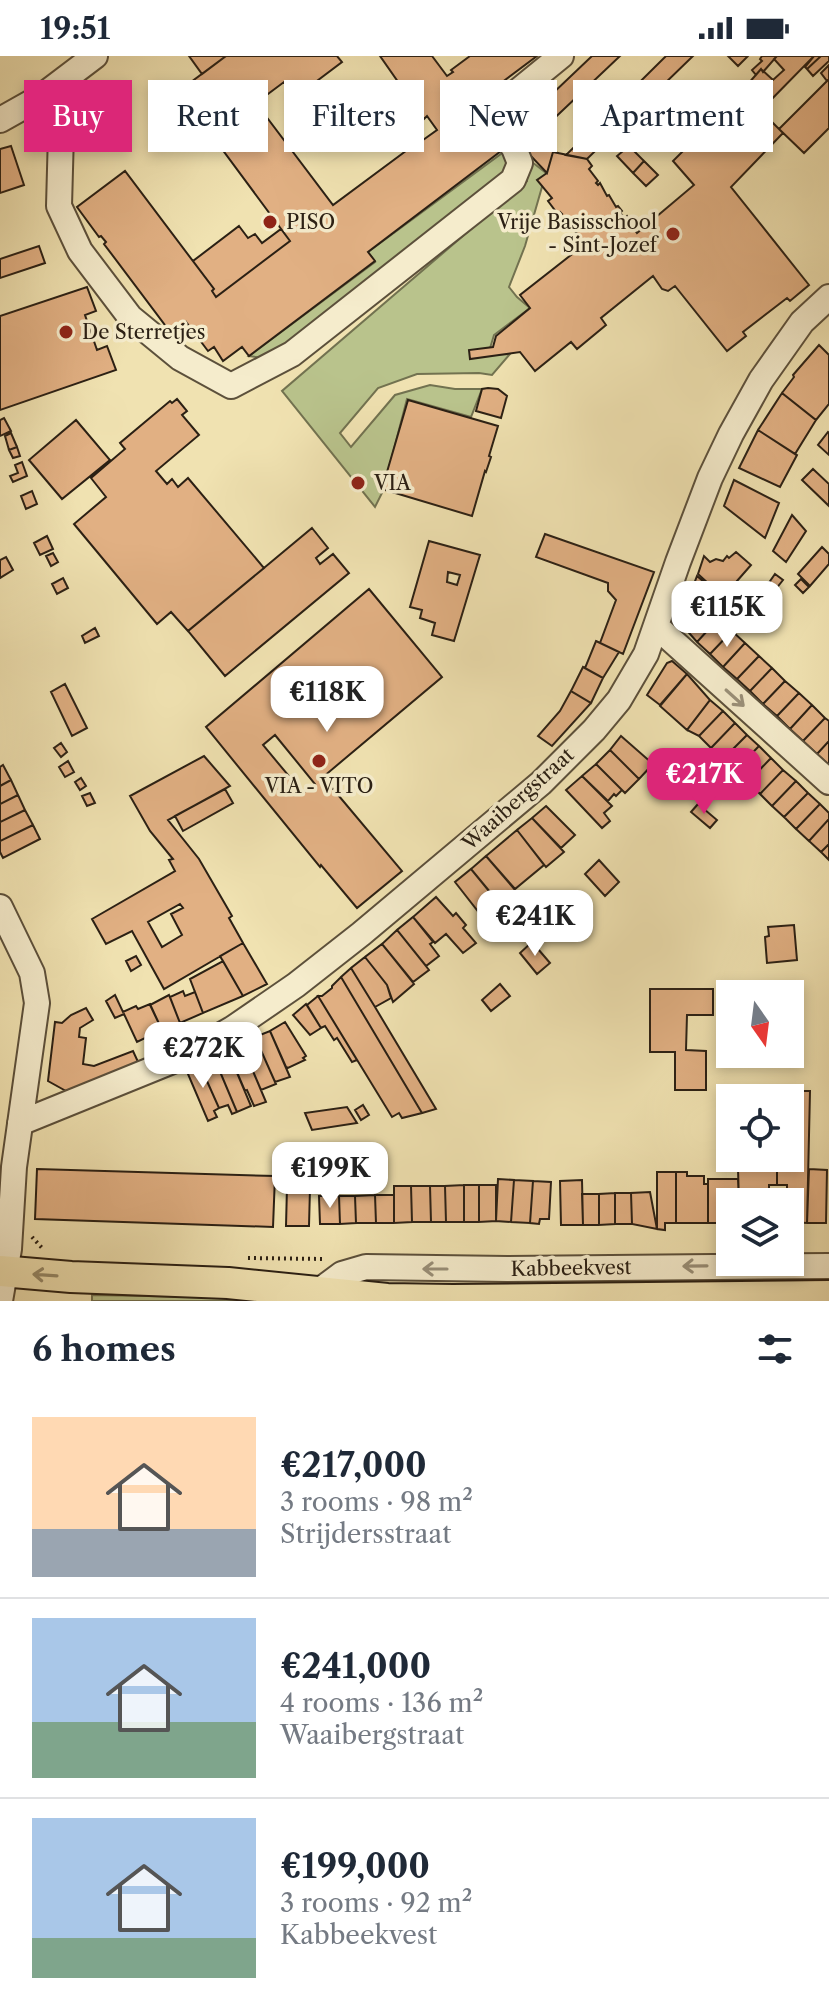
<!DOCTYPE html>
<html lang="en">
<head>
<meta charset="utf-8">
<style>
	body { margin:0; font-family:"Libre Caslon Text",serif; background:#f6f6f7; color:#1f2937; height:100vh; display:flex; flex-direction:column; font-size:30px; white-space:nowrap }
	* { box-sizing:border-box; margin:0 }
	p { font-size:26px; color:#747a83 }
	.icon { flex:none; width:44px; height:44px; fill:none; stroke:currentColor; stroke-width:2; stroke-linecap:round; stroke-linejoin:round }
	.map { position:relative; height:1245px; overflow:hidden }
	.details { display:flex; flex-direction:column; background:#fff; flex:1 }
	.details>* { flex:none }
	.hud { position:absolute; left:24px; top:24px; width:782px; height:72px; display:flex; gap:16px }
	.needle { width:52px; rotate:166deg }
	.buttons { position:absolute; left:716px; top:924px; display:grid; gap:16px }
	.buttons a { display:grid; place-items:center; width:88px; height:88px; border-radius:0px; background:#fff; box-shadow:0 4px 12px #0003; font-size:40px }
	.price { position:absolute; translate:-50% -68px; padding:0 18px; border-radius:16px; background:#fff; color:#222; font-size:26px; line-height:52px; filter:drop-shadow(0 2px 4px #0008) }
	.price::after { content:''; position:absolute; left:50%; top:48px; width:24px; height:18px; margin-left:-12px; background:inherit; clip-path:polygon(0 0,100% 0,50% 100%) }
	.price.on { background:#db2777; color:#fff }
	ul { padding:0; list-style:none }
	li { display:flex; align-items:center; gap:24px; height:200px; padding:0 32px }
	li+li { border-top:2px solid #e0e1e3 }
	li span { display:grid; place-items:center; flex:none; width:224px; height:160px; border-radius:0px; color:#555 }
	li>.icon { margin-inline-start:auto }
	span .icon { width:96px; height:96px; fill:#fffc; stroke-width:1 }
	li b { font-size:34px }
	h2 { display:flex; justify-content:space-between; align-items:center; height:96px; padding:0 32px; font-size:34px }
	.tag { padding:0 28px; border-radius:0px; background:#fff; box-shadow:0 4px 12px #0003; font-size:28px; line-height:72px }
	.tag.on { background:#db2777; color:#fff }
	.status { display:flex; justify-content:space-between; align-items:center; height:56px; padding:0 40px; background:#fff; direction:ltr }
	.status svg { height:22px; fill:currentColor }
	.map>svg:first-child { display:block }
	.green { fill:#b9c38c; stroke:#727250; stroke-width:2 }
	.building { fill:#e1b083; stroke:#2b2014; stroke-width:2; fill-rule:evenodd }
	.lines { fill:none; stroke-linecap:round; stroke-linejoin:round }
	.minor-casing { stroke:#5c503b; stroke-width:28 }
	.major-casing { stroke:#2b2014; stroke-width:34 }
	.path { stroke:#2b2014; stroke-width:4; stroke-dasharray:2 4; stroke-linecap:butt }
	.minor { stroke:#f5eccc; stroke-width:24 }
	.major { stroke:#f0e2b1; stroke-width:30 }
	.oneway { stroke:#9a9079 }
	.oneway2 { stroke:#978b6a }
	.poi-dot { fill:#8f2418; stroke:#f5eccc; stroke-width:3 }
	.labels { text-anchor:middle; stroke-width:7; stroke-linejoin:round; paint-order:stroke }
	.poi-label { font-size:20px; fill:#2b2014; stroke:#f5eccc; text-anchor:start }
	.street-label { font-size:20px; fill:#2b2014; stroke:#f5eccc }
</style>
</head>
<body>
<div class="status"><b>19:51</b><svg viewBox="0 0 49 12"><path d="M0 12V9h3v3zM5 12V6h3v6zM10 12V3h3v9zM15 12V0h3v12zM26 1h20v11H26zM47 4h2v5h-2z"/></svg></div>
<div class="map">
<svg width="829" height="1245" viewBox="0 0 829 1245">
	<rect width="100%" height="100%" fill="#f0e2b1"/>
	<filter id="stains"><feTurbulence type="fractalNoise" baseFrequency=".0025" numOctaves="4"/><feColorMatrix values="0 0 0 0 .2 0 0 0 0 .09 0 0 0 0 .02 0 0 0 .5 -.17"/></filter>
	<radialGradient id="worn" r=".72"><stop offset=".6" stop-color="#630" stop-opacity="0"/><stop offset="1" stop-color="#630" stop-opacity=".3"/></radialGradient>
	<path class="green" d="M505 95 509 110 504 123 269 303 249 300 375 206 368 196Z
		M522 98 546 117 525 190 509 231 517 241 530 252 494 279 488 299 510 298 492 319 479 317 417 318 378 332 340 377 351 391 395 339 430 329 455 333H482L471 361 407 343 383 435 375 451 282 335 527 125Z
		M686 1215H693L694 1224 829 1223V1234L518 1228V1217H537L538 1227 685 1224Z
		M92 1239 256 1242V1245H92Z"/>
	<path class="building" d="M189 0H226L202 18Z
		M226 0H337L342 6 297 40 284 26 256 47 333 149 422 83 423 84 437 74 427 60 424 63 380 0H432L447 20 453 16 451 14 470 0H537L468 52 473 58 475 56 501 95 368 196 375 205 249 300 242 291 223 305 214 291 208 295 186 266 171 277 104 188 106 186 101 180 99 181 77 151 125 115 214 233 212 235 216 241 290 185 179 35Z
		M592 0H620L544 72 542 84 553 96 547 117 510 78Z
		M666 0H693L587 103 566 99Z
		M728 0H748L738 10Z
		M762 0H777L763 16 761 13 756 19 752 14 762 5 760 3Z
		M777 0H814L761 54 741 36 761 13 773 24 784 14 774 3Z
		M814 0H821L807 13 805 11Z
		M821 0H829V5L813 20 807 13Z
		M829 9V23L827 25 821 17Z
		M829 23V72L804 97 779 73Z
		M745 39 783 77 731 131 809 229 790 245 787 242 743 276 746 280 727 295 675 230 668 235 662 233 653 220 601 262 606 269 577 293 571 286 535 315 520 296 470 303 469 294 493 291 496 280 530 252 520 239 585 188 577 182 579 180 566 164 564 165 560 160 562 158 560 156 557 157 548 145 552 142 537 124 547 117 553 96 587 103 592 110 589 113 598 125 596 127 598 129 600 127 607 140 609 139 616 151 618 150 622 155 620 157 625 162 627 160 631 166 630 168 637 177 694 129 673 105 693 85 697 88Z
		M679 46 689 55 671 72 663 64Z
		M11 90 24 129 0 137V93Z
		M629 90 644 105 633 117 617 100Z
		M644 105 658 119 646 130 633 117Z
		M239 170 248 182 255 178 262 187 281 173 290 185 216 241 212 235 214 233 193 205Z
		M39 190 45 207 0 222V203Z
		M87 231 96 255 85 259 97 294 107 290 116 314 0 354V260Z
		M819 289 829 299V348L816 364 782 337 794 321 793 319Z
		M488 332 498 333 507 340 501 362 476 355 482 333Z
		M782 337 816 364 795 398 758 374Z
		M177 343 187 355 182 359 199 379 156 415 167 428 172 423 178 431 188 422 264 512 188 575 171 556 157 568 74 468 106 441 91 422 125 393 120 387 170 345 172 347Z
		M408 344 498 370 489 400 491 401 486 416 485 415 472 460 382 433Z
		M4 362 11 375 0 380V364Z
		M76 364 110 404 62 443 29 404Z
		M758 374 797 399 780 431 739 412Z
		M828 376 829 377V399L818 389Z
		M11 377 17 391 9 394 5 380Z
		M17 391 20 400 13 402 9 394Z
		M22 406 27 420 13 426 10 420 18 417 15 409Z
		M813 413 829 428V450L802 424Z
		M734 424 779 447 765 482 724 450Z
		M32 435 37 448 26 453 21 440Z
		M792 459 806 475 786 506 773 495Z
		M312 472 328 492 316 502 320 508 333 498 349 517 225 620 188 575Z
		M545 478 654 516 623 598 600 587 616 544 608 535V527L536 501Z
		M47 480 53 493 40 499 34 487Z
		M429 485 480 499 454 585 432 579 435 567 420 562 422 554 410 551ZM448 516 460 519 457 529 447 526Z
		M822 491 829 498V508L810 530 798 518Z
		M736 496 751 509 723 541 698 518 704 500 710 506 716 503 723 505 727 500 729 502Z
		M53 497 58 506 51 510 46 500Z
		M6 501 13 514 0 522V504Z
		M775 518 783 524 775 534 768 528Z
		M697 520 718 538 708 550 691 536Z
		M63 522 68 532 57 538 52 528Z
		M801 523 809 531 803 537 795 529Z
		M369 533 442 621 323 721 402 815 357 852 321 809 320 811 206 671ZM275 679 315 728 303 737 263 689Z
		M692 541 719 562 697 586 683 570Z
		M719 562 732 575 710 598 697 586Z
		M95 572 99 580 85 587 82 580Z
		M732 575 745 587 723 611 710 598Z
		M596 585 619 596 603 622 585 612Z
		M745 587 759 600 737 623 723 611Z
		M759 600 772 612 750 635 737 623Z
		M672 605 687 618 660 649 647 639 667 607Z
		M583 611 603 622 591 647 571 635Z
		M772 612 785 625 763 648 750 635Z
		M687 618 710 644 687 674 660 650Z
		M785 625 799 637 777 660 763 648Z
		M65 628 87 672 72 680 51 636Z
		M571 635 591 647 552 690 538 680 560 655Z
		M799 637 812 649 790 673 777 660Z
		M710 644 723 655 699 680 687 674Z
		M812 649 825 662 803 685 790 673Z
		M723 655 735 667 711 692 699 680Z
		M825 662 829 665V685L817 698 803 685Z
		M735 667 747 679 723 703 711 692Z
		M747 679 759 690 735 715 723 703Z
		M621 680 653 708 639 723 610 694Z
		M829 685V709L817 698Z
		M61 687 67 696 61 701 54 692Z
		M759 690 771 702 748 726 735 715Z
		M610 694 639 723 625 737 596 708Z
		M204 700 230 730 168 764 199 803 232 860 229 862 243 887 164 933 132 875 106 888 92 863 175 815 169 804 173 803 150 775 130 740ZM180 848 183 852 171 858 182 879 162 891 148 866Z
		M771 702 783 714 760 738 748 726Z
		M68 705 74 716 65 721 59 711Z
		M596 708 622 734 616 740 614 738 608 745 582 720Z
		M3 709 11 724 0 730V711Z
		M783 714 796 725 772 750 760 738Z
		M582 720 612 750 604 757 610 765 602 772 566 734Z
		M81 722 86 730 80 734 75 726Z
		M11 724 18 739 0 748V730Z
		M796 725 808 737 784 761 772 750Z
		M225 733 233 747 183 775 175 760Z
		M90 737 95 747 87 750 82 740Z
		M808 737 820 748 796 773 784 761Z
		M18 739 25 754 0 766V748Z
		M698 748 717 764 710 772 691 756Z
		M820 748 829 757V763L809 785 796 773Z
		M546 750 575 779 561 792 532 762Z
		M25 754 33 769 0 785V766Z
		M532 762 564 796 546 811 517 774Z
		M829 763V788L821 796 809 785Z
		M33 769 40 783 3 802 0 796V785Z
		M517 774 544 809 515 833 486 800Z
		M829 788V804L821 796Z
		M486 800 516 835 508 842 518 853 510 860 471 813Z
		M599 804 619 826 605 840 585 818Z
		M471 813 507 857 500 862 494 855 484 863 455 826Z
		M436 841 453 860 456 857 466 869 463 872 476 887 463 897 446 878 435 887 413 861Z
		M413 861 433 886 430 888 439 900 426 910 397 874Z
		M794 869 797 904 767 907 765 881 769 880 768 871Z
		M397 874 429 914 413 926 382 888Z
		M532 886 550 907 537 918 520 897Z
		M243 887 267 928 243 940 220 900Z
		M382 888 414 928 393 946 387 929 365 901Z
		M136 900 141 909 131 915 126 905Z
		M365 901 387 929 391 942 375 951 351 912Z
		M223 905 243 940 203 957 190 923Z
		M351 912 375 951 436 1053 422 1057 341 921Z
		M341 921 422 1057 402 1062 399 1057 392 1061 318 940H322L332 932V930Z
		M500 928 510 940 491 955 482 944Z
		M650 933H713V959H687L686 994 706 995V1034H675V996H650Z
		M183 935 185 940 195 936 203 957 180 967 170 941Z
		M115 939 123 956 136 950 138 953 150 948 162 974 137 986 124 958 115 962 106 945Z
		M169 939 180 967 162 974 150 949Z
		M318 940 357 1004 352 1006 337 982 334 984 325 970 321 972 307 949Z
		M306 948 321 972 310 979 293 959Z
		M86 952 93 964 80 972 79 981 86 982 83 1008 94 1010 133 995 139 1008 66 1035 48 1025 55 966 62 967 71 959Z
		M285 966 306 1000 303 1002 305 1004 288 1012 286 1011 270 975Z
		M270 975 290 1021 275 1026 255 981Z
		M255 981 276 1028 261 1034 241 987Z
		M241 987 266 1046 254 1050 247 1034 245 1035 227 993Z
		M227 993 251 1050 237 1056 213 999Z
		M213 999 237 1056 232 1058 228 1049 219 1052 198 1005Z
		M198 1005 219 1052 214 1055 217 1061 208 1065 185 1011Z
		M777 1035H810L807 1167 790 1166V1146H787V1129H777V1102H790V1042H777Z
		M363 1049 369 1059 361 1064 355 1054Z
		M347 1051 357 1067 312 1074 305 1057Z
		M765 1102H777V1129H769V1146H739L738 1113H765Z
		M37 1113 275 1120 273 1171 35 1163Z
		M809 1113 827 1114 826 1167H807Z
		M657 1116H676V1167H665V1174L657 1173Z
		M676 1116H687V1120H704V1128H708V1167H676Z
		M498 1123 514 1124 511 1166 496 1165Z
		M708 1123H738L739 1146H730V1167H708Z
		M514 1124 533 1125 530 1167 511 1166Z
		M582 1124 583 1169H561L560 1125Z
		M533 1125 551 1126 549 1163H540L539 1168 530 1167Z
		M464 1129H479V1166H464Z
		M464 1129V1166H446L445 1130Z
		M479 1129H496V1165L479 1166Z
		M394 1130H411L412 1166 394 1167Z
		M411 1130H430L431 1166H412Z
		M430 1130H445L446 1166H431Z
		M287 1131 310 1132 309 1170H286Z
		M650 1136 657 1173 632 1168 631 1137Z
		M615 1137H631L632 1168H615Z
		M615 1137V1168L599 1169V1138Z
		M582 1138H599V1169H583Z
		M375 1139H394V1167H376Z
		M375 1139 376 1167H356L355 1140Z
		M319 1140H339L340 1168H320Z
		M339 1140H355L356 1167 340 1168Z"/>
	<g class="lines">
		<g class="minor-casing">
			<path id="minor" d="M41 41 54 56 61 77 59 150 80 195 130 261 180 302 231 330 292 298 513 124 520 107 514 92 492 61 495 54 561 0
				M0 64 41 41 95 0
				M657 571 829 726
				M0 851 32 917 37 947 14 1111 9 1193 0 1245
				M20 1067 185 1000 232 973 296 929 361 878 541 727 594 674 619 644 646 598 678 506 710 422 731 378 761 324 802 266 829 241
				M319 1235 342 1218 366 1211 507 1213 829 1210"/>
		</g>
		<g class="major-casing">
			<path id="major" d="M0 1215 71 1221 228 1227 387 1243 453 1244 829 1240"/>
		</g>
		<path class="path" d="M32 1181 44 1194
			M248 1202 324 1203"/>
		<use href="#minor" class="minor"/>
		<use href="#major" class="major"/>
	</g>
	<defs><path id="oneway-shaft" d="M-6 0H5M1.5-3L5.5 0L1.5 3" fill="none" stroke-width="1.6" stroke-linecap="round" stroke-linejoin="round" transform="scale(2)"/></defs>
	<g class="oneway">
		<use href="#oneway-shaft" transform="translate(735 642) rotate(42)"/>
		<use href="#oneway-shaft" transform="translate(695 1210) rotate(179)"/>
		<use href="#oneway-shaft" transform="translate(435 1213) rotate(-180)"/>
	</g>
	<use class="oneway2" href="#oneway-shaft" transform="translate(45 1219) rotate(-176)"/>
	<g class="poi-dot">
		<circle cx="270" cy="166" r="8"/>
		<circle cx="673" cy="178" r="8"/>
		<circle cx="66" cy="276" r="8"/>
		<circle cx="358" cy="427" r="8"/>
		<circle cx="319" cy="705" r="8"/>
	</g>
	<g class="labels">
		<g class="poi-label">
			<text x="286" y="173">PISO</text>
			<text x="657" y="173" text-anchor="end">Vrije Basisschool<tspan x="657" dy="23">- Sint-Jozef</tspan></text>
			<text x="82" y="283">De Sterretjes</text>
			<text x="374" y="434">VIA</text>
			<text x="319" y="737" text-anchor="middle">VIA - VITO</text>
		</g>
		<g class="street-label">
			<text transform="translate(518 743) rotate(-42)" y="7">Waaibergstraat</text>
			<text transform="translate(571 1212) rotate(-1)" y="7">Kabbeekvest</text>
		</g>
	</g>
	<rect width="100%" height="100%" filter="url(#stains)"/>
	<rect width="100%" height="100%" fill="url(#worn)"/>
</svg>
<div class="buttons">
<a><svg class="needle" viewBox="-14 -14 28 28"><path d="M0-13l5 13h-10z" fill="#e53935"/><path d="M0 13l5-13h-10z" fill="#747a83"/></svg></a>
<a><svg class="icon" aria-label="locate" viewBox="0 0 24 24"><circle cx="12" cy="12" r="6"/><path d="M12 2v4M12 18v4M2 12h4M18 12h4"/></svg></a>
<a><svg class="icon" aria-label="layers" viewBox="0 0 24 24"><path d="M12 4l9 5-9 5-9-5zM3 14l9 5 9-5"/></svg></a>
</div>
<b class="price" style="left:727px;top:593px">€115K</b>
<b class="price" style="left:327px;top:678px">€118K</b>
<b class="price on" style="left:704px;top:760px">€217K</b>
<b class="price" style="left:535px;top:902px">€241K</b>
<b class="price" style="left:203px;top:1034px">€272K</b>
<b class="price" style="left:330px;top:1154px">€199K</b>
<div class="hud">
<a class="tag on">Buy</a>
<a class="tag">Rent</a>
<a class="tag">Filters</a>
<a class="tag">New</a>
<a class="tag">Apartment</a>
</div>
</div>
<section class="details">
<h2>6 homes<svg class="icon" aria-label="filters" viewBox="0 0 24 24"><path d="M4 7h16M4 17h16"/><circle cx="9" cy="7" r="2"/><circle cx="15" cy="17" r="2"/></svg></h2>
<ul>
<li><span style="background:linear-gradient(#ffd9b3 70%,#9aa5b1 0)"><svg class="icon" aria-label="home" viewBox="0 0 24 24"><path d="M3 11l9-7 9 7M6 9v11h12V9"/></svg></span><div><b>€217,000</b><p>3 rooms · 98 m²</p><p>Strijdersstraat</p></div></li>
<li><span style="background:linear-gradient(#a9c7e8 65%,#7fa58c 0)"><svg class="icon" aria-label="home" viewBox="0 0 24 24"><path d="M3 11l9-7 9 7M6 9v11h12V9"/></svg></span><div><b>€241,000</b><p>4 rooms · 136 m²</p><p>Waaibergstraat</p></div></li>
<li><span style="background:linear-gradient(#a9c7e8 75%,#7fa58c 0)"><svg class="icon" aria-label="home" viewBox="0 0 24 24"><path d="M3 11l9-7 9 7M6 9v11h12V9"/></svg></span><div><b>€199,000</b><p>3 rooms · 92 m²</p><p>Kabbeekvest</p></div></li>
</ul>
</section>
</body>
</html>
